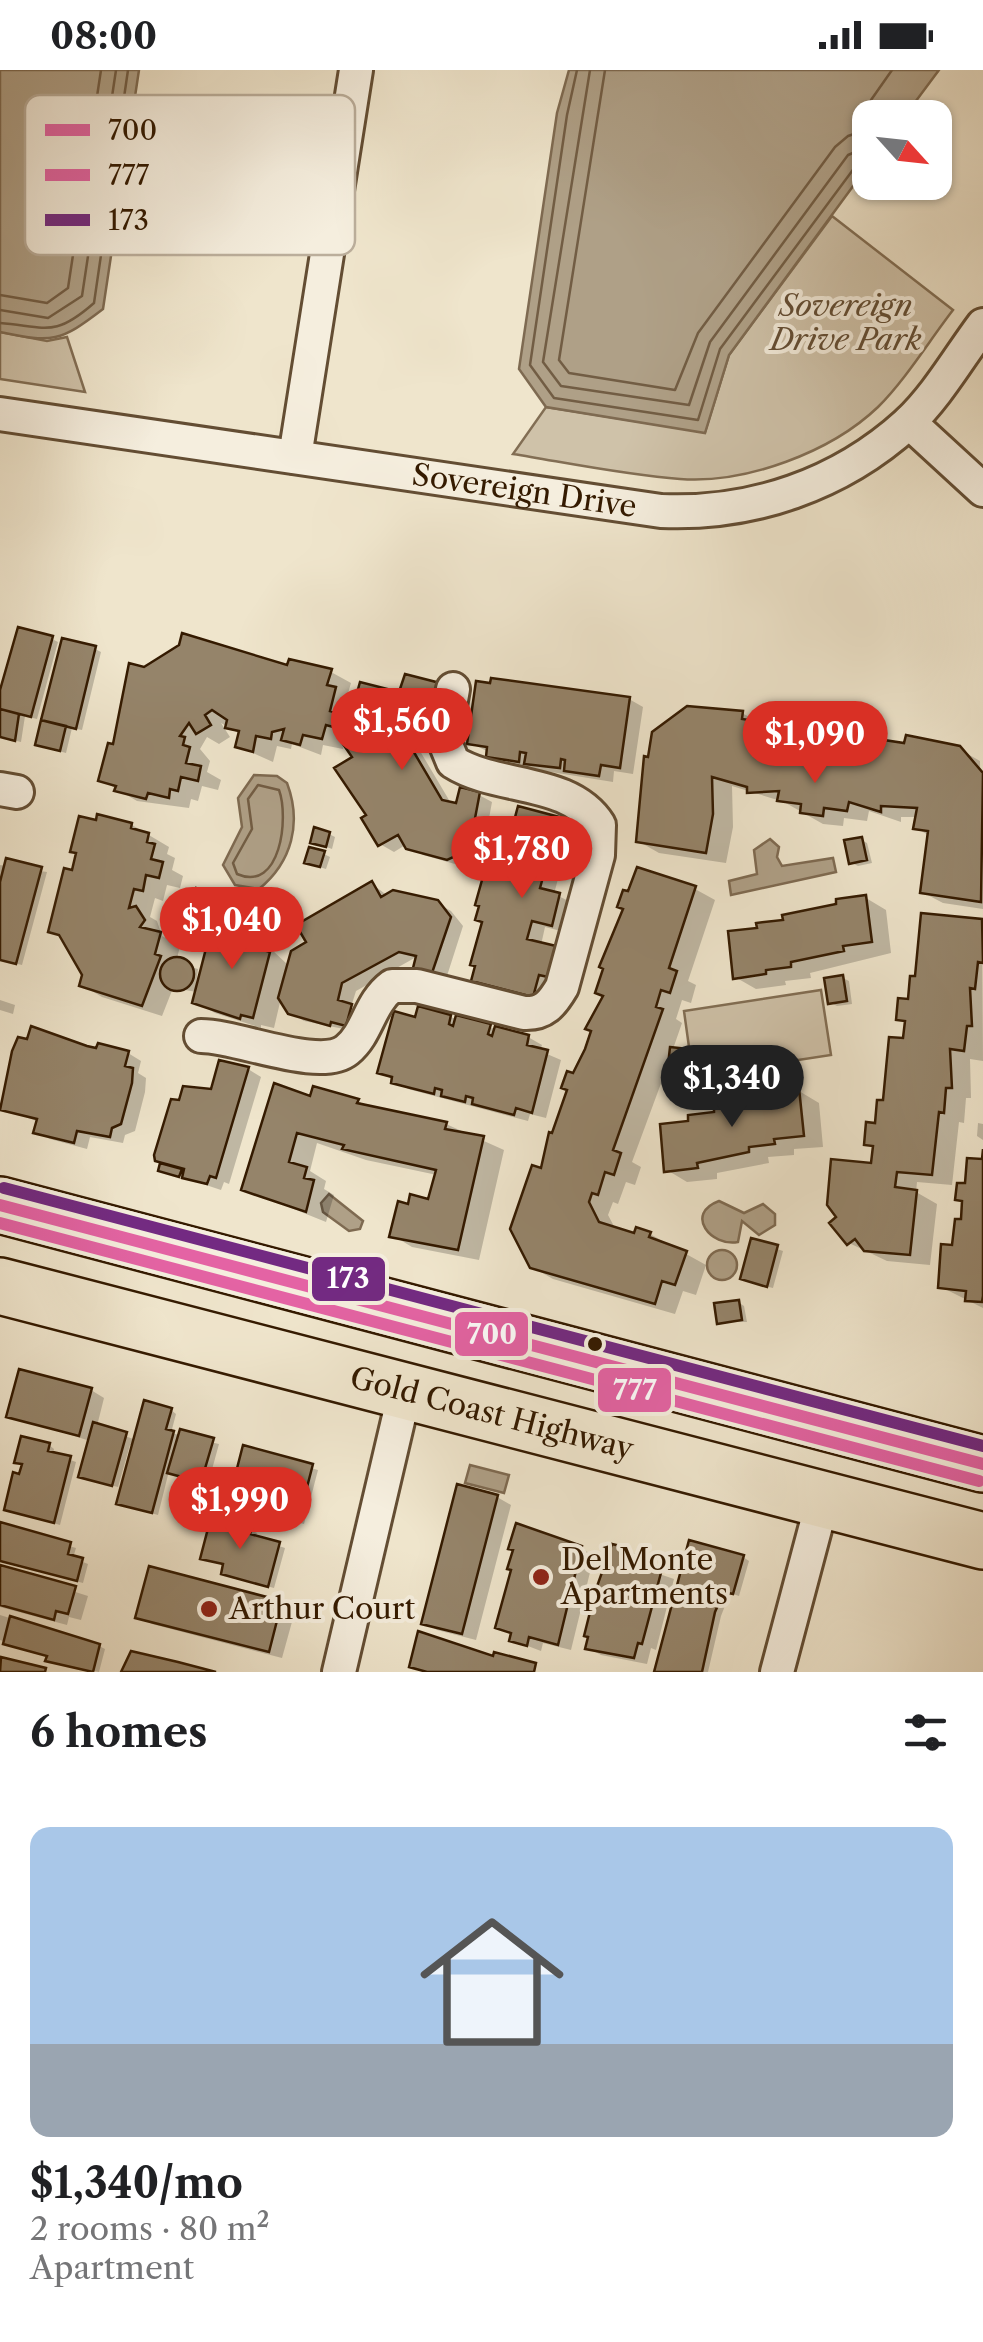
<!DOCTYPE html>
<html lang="en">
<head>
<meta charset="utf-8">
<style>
	body { margin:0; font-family:"Libre Caslon Text",serif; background:#f6f6f6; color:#202124; height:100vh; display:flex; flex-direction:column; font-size:38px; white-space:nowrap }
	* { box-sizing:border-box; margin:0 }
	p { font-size:32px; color:#757577 }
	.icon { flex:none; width:55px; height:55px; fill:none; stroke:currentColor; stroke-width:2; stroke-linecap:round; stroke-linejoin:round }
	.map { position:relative; height:1602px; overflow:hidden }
	.drawer { display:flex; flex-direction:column; background:#fff; flex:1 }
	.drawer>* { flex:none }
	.needle { width:65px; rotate:117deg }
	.fabs { position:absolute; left:852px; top:30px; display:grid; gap:20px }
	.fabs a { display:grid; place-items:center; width:100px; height:100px; border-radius:20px; background:#fff; box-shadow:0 2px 8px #0004; font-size:50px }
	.price { position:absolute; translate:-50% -85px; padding:0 22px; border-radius:35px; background:#d93025; color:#fff; font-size:32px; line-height:65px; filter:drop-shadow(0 2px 5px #0008) }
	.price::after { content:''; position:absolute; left:50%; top:60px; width:30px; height:22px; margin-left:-15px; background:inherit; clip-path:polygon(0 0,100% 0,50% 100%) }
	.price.current { background:#222; color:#fff }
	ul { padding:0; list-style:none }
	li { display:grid; align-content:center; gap:20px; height:530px; padding:0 30px }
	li+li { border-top:2px solid #e0e0e0 }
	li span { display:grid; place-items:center; height:310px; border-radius:20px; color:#555 }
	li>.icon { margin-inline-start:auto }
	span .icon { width:180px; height:180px; fill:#fffc; stroke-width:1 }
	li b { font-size:42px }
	h2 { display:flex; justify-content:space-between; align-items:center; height:120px; padding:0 30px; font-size:42px }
	.status { display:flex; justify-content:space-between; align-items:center; height:70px; padding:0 50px; background:#fff; direction:ltr }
	.status svg { height:28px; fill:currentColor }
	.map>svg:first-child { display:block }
	.green { fill:#cfc2a9; stroke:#826e54; stroke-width:2.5 }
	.water { fill:#afa087; stroke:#7e6a51; stroke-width:2.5 }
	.shadow { fill:#0003 }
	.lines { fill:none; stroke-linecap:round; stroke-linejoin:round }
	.shore { stroke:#725d44; stroke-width:2.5 }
	.building { fill:#95846a; stroke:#341a00; stroke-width:2.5 }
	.minor-casing { stroke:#634d33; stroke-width:38 }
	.trunk-casing { stroke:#341a00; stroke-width:60 }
	.minor { stroke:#f5eede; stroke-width:32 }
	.trunk { stroke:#efe5cc; stroke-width:55 }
	.bus-1-casing { stroke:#f5eede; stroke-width:20 }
	.bus-2-casing { stroke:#f5eede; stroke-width:20 }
	.bus-3-casing { stroke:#f5eede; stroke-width:20 }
	.bus-1 { stroke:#e463a4; stroke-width:12 }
	.bus-2 { stroke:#e463a4; stroke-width:12 }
	.bus-3 { stroke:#732a82; stroke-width:12 }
	.bus-dot { fill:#341a00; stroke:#f5eede; stroke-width:4 }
	.poi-dot { fill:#8f2418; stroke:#f5eede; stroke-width:4 }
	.labels { text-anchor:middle; stroke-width:8; stroke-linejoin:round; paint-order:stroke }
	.park-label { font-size:30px; font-style:italic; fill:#624c33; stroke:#f5eede }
	.street-label { font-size:30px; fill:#341a00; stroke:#f5eede }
	.poi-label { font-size:30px; fill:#341a00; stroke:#f5eede; text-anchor:start }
	.key { fill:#f5eede; stroke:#bbae9b; stroke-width:2.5 }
	.key-label { font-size:28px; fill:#341a00 }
	.line-badge { stroke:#f5eede; stroke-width:4 }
	.badge-label { font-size:28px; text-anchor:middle; font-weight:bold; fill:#fff }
</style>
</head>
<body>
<div class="status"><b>08:00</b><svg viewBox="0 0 49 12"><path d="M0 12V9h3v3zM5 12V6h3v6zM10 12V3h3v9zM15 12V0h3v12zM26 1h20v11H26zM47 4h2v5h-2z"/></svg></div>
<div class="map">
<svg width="983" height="1602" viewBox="0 0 983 1602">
	<rect width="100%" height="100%" fill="#efe5cc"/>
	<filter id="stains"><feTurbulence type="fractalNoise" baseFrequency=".002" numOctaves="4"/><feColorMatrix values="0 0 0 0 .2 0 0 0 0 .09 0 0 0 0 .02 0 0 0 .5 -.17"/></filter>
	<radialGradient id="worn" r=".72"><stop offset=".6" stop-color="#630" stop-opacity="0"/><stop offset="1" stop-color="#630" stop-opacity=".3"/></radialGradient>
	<path class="green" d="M832 146 953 240C929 271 906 309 878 337 831 382 746 414 680 409 625 405 568 393 513 384L546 337 705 362 729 285Z
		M0 262 47 271 67 267 85 322 0 309Z
		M821 920 831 985 693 1006 684 941Z"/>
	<path class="water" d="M0 0H139L103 239C60 272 53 273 0 262Z
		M569 0H939L904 47 870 48V93L729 285 705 363 546 337 519 299 557 43Z
		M254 705 277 706 287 713C302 753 292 792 259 819L235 815 223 795 242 757 238 728Z
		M770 769 779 777 777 787 782 796 833 788 836 802 731 825 729 811 757 804 754 780Z
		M329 1124 363 1151 360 1159 349 1161 323 1142 321 1133Z
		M719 1131 744 1143 763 1134 775 1144V1155L759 1165 742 1151 738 1172C711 1177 684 1144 719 1131Z
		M707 1195a15 15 0 1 1 30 0a15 15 0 1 1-30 0Z
		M470 1395 509 1405 504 1423 465 1413Z"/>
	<path class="shadow" d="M52 569 58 572 37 649 25 646 21 672 0 667V633Z
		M95 579 101 582 82 660 72 658 66 683 44 677 38 674Z
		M289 598 331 602 351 613 347 627 357 633 439 616 442 662 423 656 417 676 452 735 479 725 492 732 482 787 462 796 423 785 407 774 394 782 380 774 355 688 345 671 343 679 323 675 321 685 292 674 291 679 277 676 273 692 237 676 240 664 221 653 230 667 219 674 207 667 200 679 210 691 207 702 221 710 218 720 202 716 198 731 191 729 189 738 137 731 101 710 144 600Z
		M492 616 629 629 643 637 633 704 614 701 613 712 502 694 489 686V682L470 673Z
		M742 643 762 654 796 659 850 681 906 676 959 679 980 691 983 839 943 833 922 822 930 766 916 758 918 747H901V752L869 741 867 751 844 748 843 756 823 754 784 732 732 716 733 757 726 793 659 783 638 771Z
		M577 754 590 762 587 813 559 805 554 824 573 833 565 862 545 857 541 875 568 886 546 933 474 910 499 795Z
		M132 755 169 777 167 784 175 788 172 800 183 806 180 818 167 815 163 831 155 828 150 847 157 851 162 866 180 876 176 893 198 899 196 914 236 868 242 847 274 862 270 878 289 896 372 814 388 826 437 833 451 841 463 856 446 909 416 897 418 886 356 921 351 937 364 944 359 962 304 951 290 942 281 928 274 958 261 955V958L215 943 195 931 197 922 173 918 162 946 102 927 82 915 85 904 64 869 51 861 74 803Z
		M329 764 335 767 332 779 313 772Z
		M861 770 867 773 872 793 858 796 852 793Z
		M324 784 330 787 326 799 313 795Z
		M0 795 47 802 22 895 0 890Z
		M695 819 715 830 688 911 696 915 691 933 682 930 676 949 682 953 673 979 694 985 692 1008 670 1003V989L632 1092 641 1097 635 1115 626 1112 618 1134 613 1132 608 1145 616 1160 650 1164 706 1195 696 1225 683 1221 675 1244 553 1209 532 1197 543 1101 574 1006Z
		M211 825 217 828 214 840 194 833Z
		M866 828 886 840 891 883 810 903 811 908 785 911 786 915 756 919 735 907 759 860Z
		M982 852 983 991 970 989 971 1028H966L964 1053 959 1052 952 1115 917 1112 916 1122 937 1134 930 1195 887 1191 849 1173 873 1095 875 1078 866 1073 878 1056 905 971 907 953 899 949Z
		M843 908 849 911 852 934 837 936 831 933Z
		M0 930 15 935 13 944 0 940Z
		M450 947 528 967 542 975 540 981 561 990 546 1048 530 1044 528 1051 408 1019 380 1002 417 950Z
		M33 959 75 975 128 983 141 991 138 1003 146 1008 145 1022 135 1061 125 1065 123 1073 90 1067 87 1079 50 1069 36 1062 39 1052 2 1038Z
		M248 999 261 1007 229 1114 224 1112 221 1120 161 1100 180 1034 213 1021Z
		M799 1021 819 1033 823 1077 794 1079V1085L768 1087 769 1093 717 1103V1109L687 1112 667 1100 691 1053Z
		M312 1029 358 1031 370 1038 446 1054 504 1080 479 1190 412 1177 392 1165 410 1137 430 1132 437 1105 366 1090 317 1073 310 1101 326 1111 324 1119 334 1125 326 1152 244 1119Z
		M978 1053 983 1054V1070L977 1066Z
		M983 1091V1238L941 1217 963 1152 965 1133 958 1129Z
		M753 1171 783 1181 773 1218 749 1212Z
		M738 1232 744 1236 747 1252H720Z
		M91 1320 104 1328 97 1356 136 1370 171 1340 176 1344 171 1363 219 1374 208 1414 169 1401 158 1445 125 1436 134 1376 130 1375 118 1417 86 1409 90 1371 9 1345Z
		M49 1375 54 1379 53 1384 76 1392 60 1455 6 1439 24 1395 17 1391Z
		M245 1379 318 1400 304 1454 274 1446V1421L236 1409Z
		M497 1427 511 1435 476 1570 437 1560 424 1553Z
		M196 1428 202 1432 199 1445 186 1441Z
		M0 1457 76 1478 73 1488 88 1494 83 1513 0 1491Z
		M251 1460 257 1463 255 1468 285 1478 274 1518 229 1506 223 1503 225 1495 209 1491Z
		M581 1478 594 1486 571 1580 543 1573 541 1581 512 1570 513 1566 498 1557Z
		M613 1479 629 1480 642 1488 639 1497 674 1509 656 1580 651 1578 647 1594 601 1585 588 1578Z
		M743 1487 749 1491 739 1526 730 1523 721 1546 708 1602H657Z
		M0 1498 88 1526 81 1550 69 1547 67 1555 0 1537Z
		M281 1533 295 1541 282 1588 152 1554 138 1546Z
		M0 1545 99 1576 105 1579 99 1602 54 1593 49 1586 0 1570Z"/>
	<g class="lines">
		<path class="shore" d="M577 0 567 45 530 295 554 328 698 350 720 279 858 93 870 89
			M590 0 543 292 561 316 689 335 710 272 848 85 870 76
			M605 0 559 290 569 303 675 320 698 263 835 77 848 66 869 59 871 30 892 0
			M0 225 47 233 68 218 101 0
			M0 240 48 248 82 226 116 0
			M0 253C47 257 54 268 94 233L128 0
			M258 715 279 720C289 747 281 823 237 804L233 793 252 759 248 729Z"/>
	</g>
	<path class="building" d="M18 557 53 566 31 647 0 639V620Z
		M182 563 287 595 289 589 332 599 327 615 336 617 330 641 342 644 337 658 326 655 322 669 303 665 300 675 281 670 284 659 272 662 271 669 256 666 253 682 235 677 239 661 225 658 227 650 212 640 205 645 211 655 196 664 189 653 180 666 185 667 183 675 190 677 186 693 201 696 198 711 181 707 178 721 170 719 169 728 148 723 146 729 114 721 116 716 98 711 108 673 113 674 129 593 144 597 179 575Z
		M62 568 96 576 76 659 41 650Z
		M405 604 440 613 429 656 409 651 405 667 442 730 456 733 460 717 480 722 469 780 447 790 406 779 398 765 378 776 361 748 366 745 334 698 352 687 343 674 360 612 399 622Z
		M491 608 630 627 620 698 601 695 599 706 564 701 565 690 561 689 560 698 524 694 526 683 520 682 519 692 486 687 487 677 467 674 476 611 490 613Z
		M687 636 743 641 742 649 797 657 794 670 813 674V670L848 678 851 665 904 673 906 665 960 676 983 703 981 832 920 823 928 761 913 759 917 738 881 736V742L849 732 847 741 824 738 823 746 800 743 801 734 777 731 779 721 747 723V717L712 707 713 744 706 783 636 772 644 686 648 687 652 662Z
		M0 639 19 644 15 671 0 667Z
		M41 650 66 656 60 681 35 675Z
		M518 736 578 752 572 774 581 777 574 807 545 800 540 818 560 823 552 856 532 851 527 869 556 876 548 907 539 905 533 927 471 911 475 896 470 895 482 852 475 850 479 836 475 835 484 803 487 805 491 790 497 792 508 750 514 751Z
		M97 744 132 753 131 758 149 763 147 772 155 774 151 789 163 792 159 808 146 805 143 821 134 819 129 838 136 836 145 850 140 857 161 862 155 884 161 886 142 936 79 916 82 905 59 865 48 862 64 798 72 800 76 783 70 782 79 746 96 750Z
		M314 757 330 762 326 777 310 773Z
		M862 767 867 790 849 794 844 770Z
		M309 777 325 781 320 797 304 793Z
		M6 788 42 797 16 894 0 890V812Z
		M637 797 696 816 669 898 677 901 670 923 661 920 656 937 663 939 613 1080 621 1083 614 1105 605 1102 598 1125 592 1123 589 1132 599 1152 634 1163 636 1157 651 1162 649 1167 687 1181 675 1215 662 1211 655 1234 530 1198 510 1159 532 1095 541 1098 549 1062 552 1063 567 1020 561 1018 567 1001 573 1003 585 979 591 961 585 959 603 926 595 923 603 899 599 897 623 839 617 837 623 820 628 821Z
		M372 811 381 827 393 820 438 830 451 847 432 903 413 898 416 886 399 882 342 913 338 930 352 934 346 956 331 952 330 956 288 944 278 928 291 881 306 872 296 855Z
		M196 818 212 822 207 838 192 834Z
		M866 825 872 872 843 876 844 881 791 892V897L766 900V904L733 909 728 861 757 858 756 853 783 850 782 845 836 834V829Z
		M921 843 982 849 983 893 978 892 975 919 970 918 972 956H967L964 981 950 979 952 1018H946L944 1043 939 1042 932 1105 897 1102 895 1117 917 1120 910 1185 864 1181 855 1169 847 1175 829 1153 836 1147 827 1135 831 1089 871 1093 873 1076 864 1075 866 1052 875 1053 877 1030H883L889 967 903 968 905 951 896 950 898 928 908 929 910 906H915Z
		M240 844 254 848 249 869 265 873 263 880 270 882 253 948 241 945 240 949 192 933 211 859 234 865Z
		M160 904a17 17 0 1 1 34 0a17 17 0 1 1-34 0Z
		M843 905 847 931 828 934 824 908Z
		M418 936 451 945 449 954 453 956 456 945 491 954 488 964 492 966 495 956 529 965 527 975 548 980 532 1043 516 1038 514 1045 472 1034 473 1028 466 1026 465 1032 441 1026 442 1020 435 1018 434 1024 391 1013 392 1007 377 1003 394 941 415 947Z
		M31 956 87 976 96 978 98 973 129 981 125 996 133 998 132 1013 121 1054 112 1058 110 1067 77 1061 74 1073 33 1063 37 1049 0 1040 12 981 18 967 27 969Z
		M670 977 689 979 686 1007 667 1005Z
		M219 990 249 997 216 1108 210 1106 207 1114 182 1108 184 1099 155 1091 154 1085 171 1029 179 1030 183 1016 211 1019Z
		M274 1013 310 1026 313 1016 359 1029 357 1033 447 1052 445 1059 484 1066 458 1180 389 1167 398 1131 408 1134 410 1124 428 1129 436 1100 342 1079 344 1075 297 1063 289 1092 307 1097 304 1108 314 1110 306 1142 241 1120Z
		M799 1018 804 1066 774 1069 775 1074 749 1077V1082L697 1093 698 1098 664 1102 660 1054 688 1051V1045L714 1042V1037L767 1027V1022Z
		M983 1079V1226L982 1232 965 1231 966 1221 938 1218 941 1174 952 1175 955 1149H961L962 1131 955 1130 957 1113H965L967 1088 982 1089Z
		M160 1093 182 1099 179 1107 158 1101Z
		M751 1168 778 1175 767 1217 740 1209Z
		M739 1230 742 1250 717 1254 714 1233Z
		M19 1299 92 1318 79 1366 6 1347Z
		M144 1330 172 1338 166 1359 174 1361 152 1443 116 1434Z
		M93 1352 127 1362 112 1416 78 1407Z
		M180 1359 214 1368 201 1412 167 1403Z
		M21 1366 50 1373 48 1381 71 1386 54 1453 4 1440 13 1402 19 1404 22 1394 14 1393Z
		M243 1375 313 1394 298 1452 265 1444 271 1420 234 1410Z
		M457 1414 498 1425 462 1564 421 1554Z
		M182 1422 197 1426 193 1443 177 1439Z
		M211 1447 252 1458 250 1464 280 1472 268 1517 221 1504 223 1494 200 1489Z
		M0 1452 71 1472 68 1484 83 1488 77 1511 0 1491Z
		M516 1453 582 1476 558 1575 529 1567 527 1576 509 1571 511 1563 495 1558 511 1500 507 1499 513 1480 508 1479Z
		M689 1470 744 1485 733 1524 724 1522 715 1542 702 1602H654Z
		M612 1474 629 1478 625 1492 662 1499 642 1574 638 1573 634 1588 585 1579 588 1567 584 1566 595 1522Z
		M0 1495 76 1516 68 1544 56 1541 54 1550 0 1535Z
		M149 1496 282 1531 269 1582 135 1548Z
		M10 1546 100 1574 93 1602 45 1591 47 1586 3 1574Z
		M418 1561 493 1586 494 1582 536 1593 534 1602H427L409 1597Z
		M131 1581 178 1592 216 1602H121Z
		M1 1587 46 1598 45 1602H0Z"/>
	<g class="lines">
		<g class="minor-casing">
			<g id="minor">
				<path id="s1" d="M0 344 661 441C752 445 840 415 908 353 937 326 959 287 983 255"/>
				<path d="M909 352 983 420"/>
				<path d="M295 387 356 0"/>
				<path d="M0 719 17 722"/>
				<path d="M201 966C238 966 320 1002 347 980 368 963 369 933 392 916H417L524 943C544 944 552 934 562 917L598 785 599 755C569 708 497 720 453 692L444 670 453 619"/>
				<path d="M339 1602 405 1321"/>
				<path d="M777 1602 823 1429"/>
			</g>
		</g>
		<g class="trunk-casing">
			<g id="trunk">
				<path d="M0 1135 983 1394"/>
				<path id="s2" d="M0 1216 983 1471"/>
			</g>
		</g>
		<use href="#minor" class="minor"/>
		<use href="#trunk" class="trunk"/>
		<g class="bus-1-casing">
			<path id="bus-1" d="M0 1135 983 1394"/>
		</g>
		<g class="bus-2-casing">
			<path id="bus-2" d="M0 1153 979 1411"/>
		</g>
		<g class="bus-3-casing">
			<path id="bus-3" d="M4 1118 983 1376"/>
		</g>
		<use href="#bus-1" class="bus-1"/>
		<use href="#bus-2" class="bus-2"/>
		<use href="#bus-3" class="bus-3"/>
	</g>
	<circle class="bus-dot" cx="595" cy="1274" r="9"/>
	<g class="poi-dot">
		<circle cx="541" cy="1507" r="10"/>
		<circle cx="209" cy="1539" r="10"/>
	</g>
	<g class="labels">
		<g class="park-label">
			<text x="846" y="246">Sovereign<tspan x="846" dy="34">Drive Park</tspan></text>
		</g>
		<g class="street-label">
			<text dy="10" stroke="none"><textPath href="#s1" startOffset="530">Sovereign Drive</textPath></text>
			<text dy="10" stroke="none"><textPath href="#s2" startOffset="508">Gold Coast Highway</textPath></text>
		</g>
		<g class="poi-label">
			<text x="561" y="1500">Del Monte<tspan x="561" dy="34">Apartments</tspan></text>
			<text x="229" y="1549">Arthur Court</text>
		</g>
	</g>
	<rect x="25" y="25" width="330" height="160" rx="15" class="key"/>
	<rect x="45" y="54" width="45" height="12" fill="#e463a4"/>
	<rect x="45" y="99" width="45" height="12" fill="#e463a4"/>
	<rect x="45" y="144" width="45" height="12" fill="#732a82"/>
	<g class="key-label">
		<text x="108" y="70">700</text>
		<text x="108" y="115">777</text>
		<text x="108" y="160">173</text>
	</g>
	<g class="line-badge">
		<rect x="310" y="1185" width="77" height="48" rx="10" fill="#732a82"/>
		<rect x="453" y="1240" width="77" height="48" rx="10" fill="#e463a4"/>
		<rect x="596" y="1296" width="77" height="48" rx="10" fill="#e463a4"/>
	</g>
	<g class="badge-label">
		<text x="348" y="1218">173</text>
		<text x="492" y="1274">700</text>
		<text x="635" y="1330">777</text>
	</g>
	<rect width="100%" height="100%" filter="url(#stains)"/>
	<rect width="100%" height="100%" fill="url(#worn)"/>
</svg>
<div class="fabs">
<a><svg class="needle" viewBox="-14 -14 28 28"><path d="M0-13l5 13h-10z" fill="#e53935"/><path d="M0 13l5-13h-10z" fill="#757577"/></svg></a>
</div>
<b class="price" style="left:402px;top:703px">$1,560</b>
<b class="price" style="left:815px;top:716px">$1,090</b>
<b class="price" style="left:522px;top:831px">$1,780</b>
<b class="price" style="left:232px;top:902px">$1,040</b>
<b class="price current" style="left:732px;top:1060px">$1,340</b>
<b class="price" style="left:240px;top:1482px">$1,990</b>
</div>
<section class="drawer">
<h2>6 homes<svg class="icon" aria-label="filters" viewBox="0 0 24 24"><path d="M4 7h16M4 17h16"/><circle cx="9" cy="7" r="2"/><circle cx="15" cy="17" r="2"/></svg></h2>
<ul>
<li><span style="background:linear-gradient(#a9c7e8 70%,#9aa5b1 0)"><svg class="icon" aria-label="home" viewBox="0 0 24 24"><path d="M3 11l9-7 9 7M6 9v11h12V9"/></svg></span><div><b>$1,340/mo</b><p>2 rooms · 80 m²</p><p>Apartment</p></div></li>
</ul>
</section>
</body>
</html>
